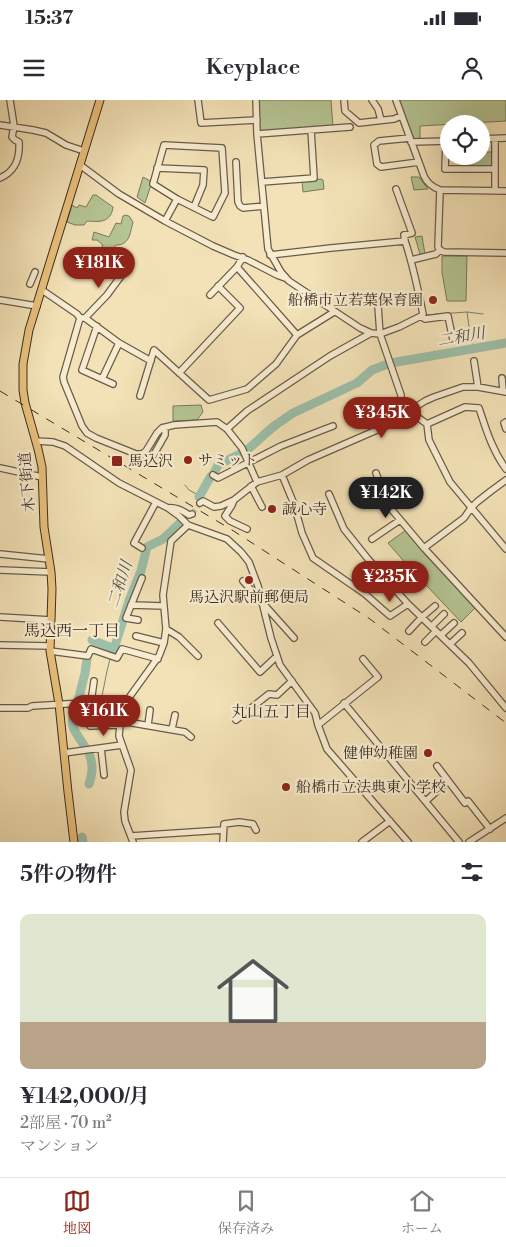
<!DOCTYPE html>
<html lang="ja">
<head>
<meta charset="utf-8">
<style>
	body { margin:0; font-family:"Libre Bodoni","Noto Serif JP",serif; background:#f7f7f7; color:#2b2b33; height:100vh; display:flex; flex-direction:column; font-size:19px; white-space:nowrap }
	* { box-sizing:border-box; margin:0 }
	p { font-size:16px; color:#7c7c81 }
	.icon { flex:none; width:28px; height:28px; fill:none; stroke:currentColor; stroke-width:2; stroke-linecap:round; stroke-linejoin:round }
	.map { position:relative; height:742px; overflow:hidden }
	.side { display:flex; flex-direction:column; background:#fff; flex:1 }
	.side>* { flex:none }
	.controls { position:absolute; left:440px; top:15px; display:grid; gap:10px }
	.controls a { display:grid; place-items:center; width:50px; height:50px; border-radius:50%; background:#fff; box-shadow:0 5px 20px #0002; font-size:25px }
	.price { position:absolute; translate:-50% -42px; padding:0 11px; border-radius:18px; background:#8f2418; color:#fff; font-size:16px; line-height:32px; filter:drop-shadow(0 1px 2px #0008) }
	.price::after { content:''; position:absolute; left:50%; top:30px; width:15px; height:11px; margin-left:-8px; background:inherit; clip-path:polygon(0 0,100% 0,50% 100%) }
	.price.current { background:#222; color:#fff }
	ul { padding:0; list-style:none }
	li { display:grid; align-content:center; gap:10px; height:265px; padding:0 20px }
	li+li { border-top:1px solid #e1e1e2 }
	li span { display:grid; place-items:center; height:155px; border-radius:10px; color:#555 }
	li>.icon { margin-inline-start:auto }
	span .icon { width:90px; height:90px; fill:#fffc; stroke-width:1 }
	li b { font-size:21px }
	h2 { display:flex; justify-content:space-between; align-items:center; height:60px; padding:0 20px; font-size:21px }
	.status { display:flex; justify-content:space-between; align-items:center; height:35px; padding:0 25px; background:#fff; direction:ltr }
	.status svg { height:14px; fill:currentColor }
	header { display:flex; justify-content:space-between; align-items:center; height:65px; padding:0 20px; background:#fff; font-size:22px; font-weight:600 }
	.tabs { display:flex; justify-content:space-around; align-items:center; height:70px; border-top:1px solid #e1e1e2; background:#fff; font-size:14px; color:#7c7c81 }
	.tabs a { display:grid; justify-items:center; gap:2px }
	.tabs .current { color:#8f2418 }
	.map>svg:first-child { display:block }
	.green { fill:#b5c493; stroke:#78795c }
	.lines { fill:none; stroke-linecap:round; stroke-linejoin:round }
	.stream { stroke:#768574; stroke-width:1 }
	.river { stroke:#9dbfa9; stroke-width:9 }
	.minor-tunnel { stroke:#cebe9a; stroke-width:5.5; stroke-dasharray:5.5 3; stroke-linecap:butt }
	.minor-casing { stroke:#6a5b49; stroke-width:8 }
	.major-casing { stroke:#3c2e24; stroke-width:9 }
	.minor { stroke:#f7ecd0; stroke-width:5.5 }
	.major { stroke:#eac17c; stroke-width:7 }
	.rail { stroke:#3c2e24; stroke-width:1; stroke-dasharray:9 9; stroke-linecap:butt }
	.poi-dot { fill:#8f2418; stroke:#f7ecd0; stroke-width:2 }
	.labels { text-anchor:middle; stroke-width:4.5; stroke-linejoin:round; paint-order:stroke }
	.poi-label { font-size:15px; fill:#3c2e24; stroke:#f7ecd0; text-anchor:start }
	.street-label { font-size:15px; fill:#3c2e24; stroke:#f7ecd0 }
	.water-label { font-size:16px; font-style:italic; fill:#545245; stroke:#f7ecd0 }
	.neighbourhood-label { font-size:16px; fill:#3c2e24; stroke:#f7ecd0 }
</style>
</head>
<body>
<div class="status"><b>15:37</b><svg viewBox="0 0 49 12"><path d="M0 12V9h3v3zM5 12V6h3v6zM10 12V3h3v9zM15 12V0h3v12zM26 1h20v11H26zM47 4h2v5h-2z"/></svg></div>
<header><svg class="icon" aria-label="menu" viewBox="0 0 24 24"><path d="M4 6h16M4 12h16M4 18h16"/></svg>Keyplace<svg class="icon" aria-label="person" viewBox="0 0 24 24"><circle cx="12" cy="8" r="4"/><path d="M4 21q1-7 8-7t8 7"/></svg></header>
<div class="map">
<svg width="506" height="742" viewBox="0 0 506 742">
	<rect width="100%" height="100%" fill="#f3e2b7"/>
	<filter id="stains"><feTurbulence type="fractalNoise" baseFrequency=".004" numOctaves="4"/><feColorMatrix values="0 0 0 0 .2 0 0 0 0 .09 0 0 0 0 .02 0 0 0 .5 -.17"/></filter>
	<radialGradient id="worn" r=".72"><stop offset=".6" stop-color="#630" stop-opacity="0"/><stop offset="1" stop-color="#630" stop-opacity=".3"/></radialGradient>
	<path class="green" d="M257 0H331L333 27 259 33Z
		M399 0H506V21L420 26V40H416L413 39Z
		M481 52H493V66L491 67H469V56H481Z
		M143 77 152 82 145 103 137 97Z
		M411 77H419L428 89 414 90Z
		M321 79 323 80 324 89 303 92 302 81Z
		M93 95H96L113 107C111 123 99 122 87 121L84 125H75L67 122 72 105 77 108 79 105 86 107Z
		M125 115 129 116 133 122C130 133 130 145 116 145L106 156 99 151 103 145 97 140H92L94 132 109 137 116 123 121 124 123 116Z
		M422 136 425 154H420L415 137Z
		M442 156H467L466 201H447L442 172Z
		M201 305 203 312 197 320 173 321V306Z
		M406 430 476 507 461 522 408 466 388 443Z"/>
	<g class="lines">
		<path class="stream" d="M467 212 483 214
			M426 215 467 212 470 234
			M471 239 473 248
			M185 385 189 390 200 396
			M110 559 107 571 100 606 120 612"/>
		<path class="river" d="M391 263 506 243
			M280 322 293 313 357 283 372 270 388 264
			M247 350C257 342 266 332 277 324
			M214 373 218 365 242 353
			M199 397 211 376
			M92 540 114 549 129 501 141 471 147 447 163 439 181 422
			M78 601 85 573 87 559
			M76 607C67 628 76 631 85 647
			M89 653C93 664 93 672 89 684
			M82 737 83 742"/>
		<path class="minor-tunnel" d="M192 414 200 403"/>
		<g class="minor-casing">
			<path id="minor" d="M198 0 201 23 257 20
				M256 0 257 34
				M344 0 345 11 359 23 394 19 401 16
				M372 0 378 9 381 20
				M396 0 424 76C427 83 432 87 440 90L506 91
				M0 25 33 30 46 33 66 45 84 51
				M350 27 257 34 268 149 281 172 289 181 360 228 371 233 380 234 401 295V299L399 305 405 314
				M410 38 379 41 374 45 377 64 381 67 419 62
				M481 39 506 38
				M446 41 445 69H495
				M411 42 449 41
				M236 62 238 102 240 106 243 108 264 106
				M80 65 119 94 165 121 213 146 234 155 248 160 277 175 285 178
				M157 68 204 70 203 85 194 107
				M0 78C16 71 20 58 19 42L15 40 12 37 14 26 10 0
				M262 82 314 78 311 30
				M396 89 412 133 404 135 405 141
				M440 90 438 147 440 150 444 152 506 153
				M495 91V39
				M165 121 177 99 213 117 225 93 222 48 164 45 153 84 177 99
				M270 155 331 148 405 141C413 165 418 189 423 214L421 216
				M411 160 436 154 440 150
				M237 167 297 235
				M30 184 35 172
				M42 190 77 214 80 218 63 277 64 282 82 326 87 333 96 338 136 354H142L150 357 153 356 165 335V331L162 328
				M210 195 237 167 243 157
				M0 200 37 206
				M378 206 380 234 399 227 421 216 425 219 448 216 453 240 470 237
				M80 218H85L119 243 151 261
				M85 218 107 195 124 172
				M97 226 82 270 113 284
				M474 261 478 287
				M179 273 240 208 218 186
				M502 278 503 291
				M102 279 119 243
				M140 296 154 250 209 300 247 289 276 264 297 235 334 212
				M409 311 427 324 465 307 479 308C486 329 492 350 506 369
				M506 322 504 323 506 329
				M427 324 429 340 450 382 506 449
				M227 329 247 311 330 256 371 233
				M36 341 53 342 65 346 119 383 168 408 179 416 188 425 227 439 241 452 249 462 258 486 271 538 280 565 315 613 318 625 327 649 408 742
				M142 354 146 351 157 333 162 328 174 325 217 322 227 329 242 348 257 382
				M0 368 42 377
				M376 373 386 401 392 410 424 448 506 537
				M213 375 218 378 281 346 333 326
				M282 375 294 404 302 433 313 458 365 494 390 516 408 504 469 563 506 608
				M251 386 262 407
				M329 394 344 429 368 459 408 504
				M234 400 232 405 225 416 230 421 247 429
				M200 403 203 401 214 407 221 406 234 400 257 382 282 375 308 360 386 326 425 301 434 297 463 287H478L506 292
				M168 408C176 407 182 410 189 415L192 414
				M372 439 400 420
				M142 448 134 443 156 402
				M424 448 464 418 471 408 477 402 491 391 506 380
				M0 454 49 459
				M0 470 51 472
				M243 481 294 538
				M131 505 164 506
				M0 517 51 520
				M138 520 126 518 142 478
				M218 523 260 572 277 556
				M432 526 444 514
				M166 529 179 537 198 556
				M409 531 422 517 435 506
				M441 535 454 523
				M136 536 164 543
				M425 542 436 531
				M450 544 462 533
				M0 545 50 546
				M50 551 88 556 91 549 117 558 122 549 158 559
				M94 581 88 623 90 626 120 625
				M344 603 459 742
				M0 608H28L32 606 83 603 90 605
				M236 620 269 594 277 595 292 581
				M121 621 185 632 191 637
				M148 625 150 610
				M318 625 378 577 363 559
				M172 629 175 615
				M101 648 104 675
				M64 653 122 645
				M437 666 465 703 468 701 490 729
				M426 701 448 681
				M131 736 223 730
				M133 742 125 721 124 712 131 670 119 636 120 625 128 599 159 556 164 543 166 529 163 495 171 441 188 425
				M223 742 224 724 239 722 253 724 256 730
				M362 742 390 721
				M469 742 506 718"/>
		</g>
		<g class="major-casing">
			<path id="major" d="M74 742 68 692 59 604 50 551 52 489 51 472 44 427 42 367 38 349 25 303 23 290V264L29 230 100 0"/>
		</g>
		<use href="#minor" class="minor"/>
		<use href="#major" class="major"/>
		<path class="rail" d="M0 291 232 430 370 519 506 623"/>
	</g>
	<g class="poi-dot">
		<circle cx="433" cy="200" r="5"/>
		<circle cx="188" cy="360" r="5"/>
		<rect x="111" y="355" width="12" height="12" rx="2.5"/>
		<circle cx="272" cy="409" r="5"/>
		<circle cx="249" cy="480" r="5"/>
		<circle cx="428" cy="653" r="5"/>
		<circle cx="286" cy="687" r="5"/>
	</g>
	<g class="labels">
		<g class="poi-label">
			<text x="423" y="205" text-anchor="end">船橋市立若葉保育園</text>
			<text x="198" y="365">サミット</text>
			<text x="128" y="366">馬込沢</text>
			<text x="282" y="414">誠心寺</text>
			<text x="249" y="502" text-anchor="middle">馬込沢駅前郵便局</text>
			<text x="418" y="658" text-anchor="end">健伸幼稚園</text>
			<text x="296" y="692">船橋市立法典東小学校</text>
		</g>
		<g class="street-label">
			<text transform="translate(27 382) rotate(-95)" y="5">木下街道</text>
		</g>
		<g class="water-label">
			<text transform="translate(461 236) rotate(-10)" y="6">二和川</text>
			<text transform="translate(119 484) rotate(-72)" y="6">二和川</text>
		</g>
		<g class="neighbourhood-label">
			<text x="72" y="536">馬込西一丁目</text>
			<text x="271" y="617">丸山五丁目</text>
		</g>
	</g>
	<rect width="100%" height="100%" filter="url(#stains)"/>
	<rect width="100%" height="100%" fill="url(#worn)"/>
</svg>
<div class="controls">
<a><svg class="icon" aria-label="locate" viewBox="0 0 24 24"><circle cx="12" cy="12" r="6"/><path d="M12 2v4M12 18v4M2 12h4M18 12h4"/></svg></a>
</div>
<b class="price" style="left:99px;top:189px">¥181K</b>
<b class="price" style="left:382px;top:339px">¥345K</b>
<b class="price current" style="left:386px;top:419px">¥142K</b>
<b class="price" style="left:390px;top:503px">¥235K</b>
<b class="price" style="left:104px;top:637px">¥161K</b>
</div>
<section class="side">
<h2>5件の物件<svg class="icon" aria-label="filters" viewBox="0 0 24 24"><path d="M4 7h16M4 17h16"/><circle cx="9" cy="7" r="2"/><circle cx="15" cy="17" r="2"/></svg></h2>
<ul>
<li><span style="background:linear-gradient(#dfe7d0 70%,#b9a48a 0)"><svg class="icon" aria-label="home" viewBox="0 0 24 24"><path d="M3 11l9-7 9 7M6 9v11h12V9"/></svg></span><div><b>¥142,000/月</b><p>2部屋 · 70 m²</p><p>マンション</p></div></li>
</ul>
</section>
<nav class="tabs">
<a class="current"><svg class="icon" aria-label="map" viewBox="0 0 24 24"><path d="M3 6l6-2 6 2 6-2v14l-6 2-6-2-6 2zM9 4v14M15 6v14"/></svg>地図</a>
<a><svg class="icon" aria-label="saved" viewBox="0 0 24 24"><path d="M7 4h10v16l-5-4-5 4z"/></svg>保存済み</a>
<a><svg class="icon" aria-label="home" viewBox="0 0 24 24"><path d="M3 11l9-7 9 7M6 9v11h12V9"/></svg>ホーム</a>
</nav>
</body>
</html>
